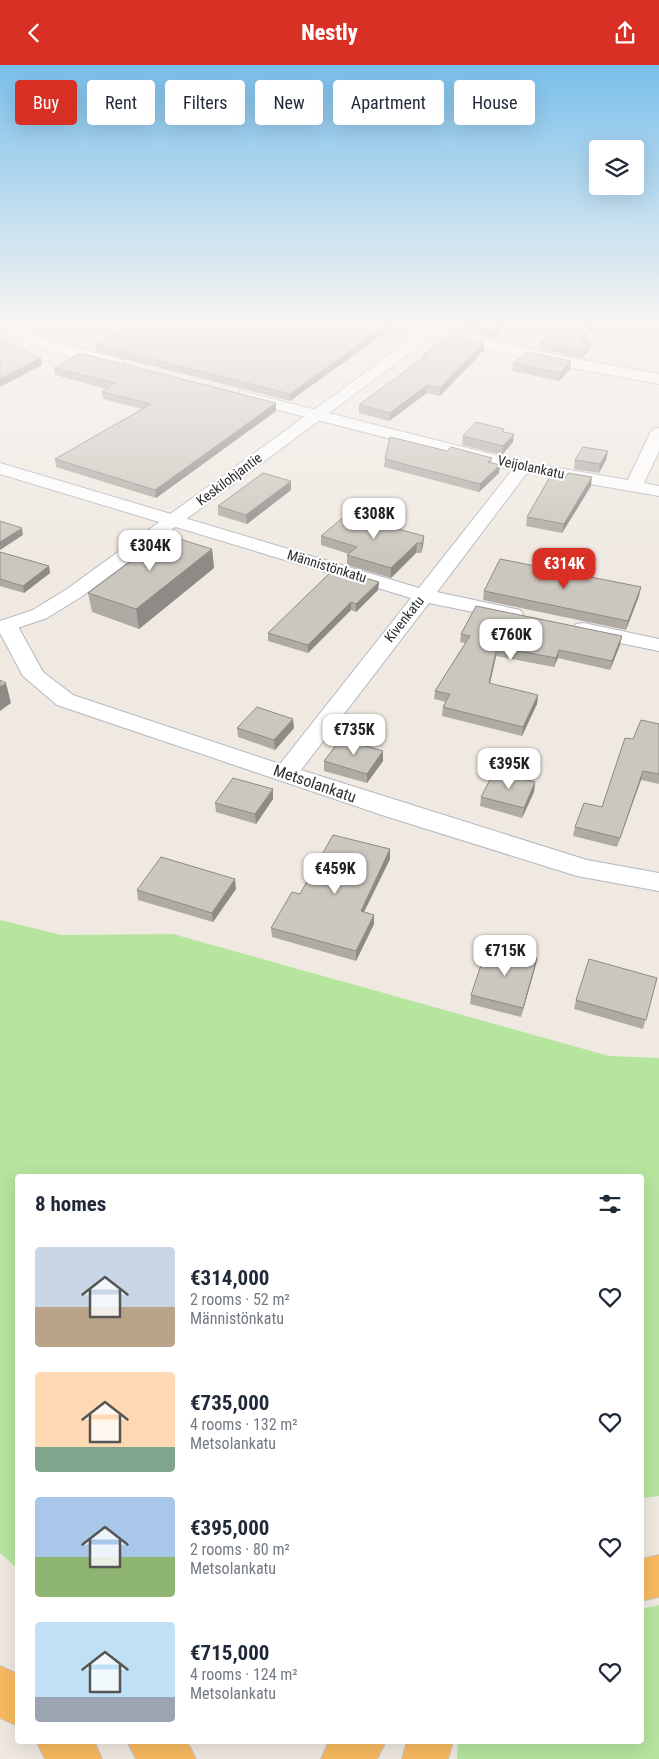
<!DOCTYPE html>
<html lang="en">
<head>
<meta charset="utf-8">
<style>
	body { margin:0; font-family:"Roboto Condensed",sans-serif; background:#f6f6f7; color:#1f2937; height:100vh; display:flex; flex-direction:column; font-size:19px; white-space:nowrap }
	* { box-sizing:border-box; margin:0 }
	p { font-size:16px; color:#747a83 }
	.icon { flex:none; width:28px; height:28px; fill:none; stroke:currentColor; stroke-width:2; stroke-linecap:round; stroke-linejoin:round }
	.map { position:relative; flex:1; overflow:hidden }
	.sheet { position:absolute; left:15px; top:1109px; width:629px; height:570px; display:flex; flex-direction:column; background:#fff; border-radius:5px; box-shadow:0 5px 20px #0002 }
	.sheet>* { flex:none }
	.banner { position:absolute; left:15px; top:15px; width:630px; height:45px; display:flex; gap:10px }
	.tools { position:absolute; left:589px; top:75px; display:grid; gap:10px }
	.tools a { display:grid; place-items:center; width:55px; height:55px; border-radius:5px; background:#fff; box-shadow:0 5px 20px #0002; font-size:25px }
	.price { position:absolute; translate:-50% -42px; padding:0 11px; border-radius:10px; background:#fff; color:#222; font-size:16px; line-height:32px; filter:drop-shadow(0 1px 2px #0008) }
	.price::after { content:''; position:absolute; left:50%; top:30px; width:15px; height:11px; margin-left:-8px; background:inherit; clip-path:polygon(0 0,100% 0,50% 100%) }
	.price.on { background:#d93025; color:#fff }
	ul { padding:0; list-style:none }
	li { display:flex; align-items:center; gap:15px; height:125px; padding:0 20px }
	li span { display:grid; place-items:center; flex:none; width:140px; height:100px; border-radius:5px; color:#555 }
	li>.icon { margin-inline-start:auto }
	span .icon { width:60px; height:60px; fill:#fffc; stroke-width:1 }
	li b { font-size:21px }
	h2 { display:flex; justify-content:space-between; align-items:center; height:60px; padding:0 20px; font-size:21px }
	.chip { padding:0 18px; border-radius:5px; background:#fff; box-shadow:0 5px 20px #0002; font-size:18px; line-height:45px }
	.chip.on { background:#d93025; color:#fff }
	header { display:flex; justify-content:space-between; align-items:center; height:65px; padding:0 20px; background:#d93025; color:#fff; font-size:22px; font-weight:800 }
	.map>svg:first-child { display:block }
	.green { fill:#b6e59e }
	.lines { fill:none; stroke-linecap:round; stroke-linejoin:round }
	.minor-casing { stroke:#b4b7c1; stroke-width:2 }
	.tertiary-casing { stroke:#b4b7c1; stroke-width:2 }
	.trunk-casing { stroke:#c9c9c9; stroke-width:2 }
	.minor { fill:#fff; fill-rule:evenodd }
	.tertiary { fill:#fff; fill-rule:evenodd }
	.trunk { fill:#f8ba60; fill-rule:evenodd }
	.wall { fill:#afaba4 }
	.shaded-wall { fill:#8e8b86 }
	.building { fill:#cbc7bf; stroke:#8e8b86 }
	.labels { text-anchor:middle; stroke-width:4.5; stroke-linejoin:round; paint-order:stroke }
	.far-street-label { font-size:14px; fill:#2e2e2e; stroke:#fff }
	.street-label { font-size:16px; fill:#2e2e2e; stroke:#fff }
</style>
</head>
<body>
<header><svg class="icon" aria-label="back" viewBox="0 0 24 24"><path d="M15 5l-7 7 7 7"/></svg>Nestly<svg class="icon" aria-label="share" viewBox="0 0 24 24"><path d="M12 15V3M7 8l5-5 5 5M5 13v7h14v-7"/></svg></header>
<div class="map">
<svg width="659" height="1694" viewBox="0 0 659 1694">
	<rect width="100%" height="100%" fill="#efe9e1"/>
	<path class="green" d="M0 855 62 870 173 869 609 991 659 993V1431L641 1433V1111H18L17 1503 0 1488Z
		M659 1540V1694H457L458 1676H641V1544Z"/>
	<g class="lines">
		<g class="minor-casing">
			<path id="minor" d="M0 257H12L48 275 122 295 125 298 117 303C77 293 35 286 0 263Z
				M378 257H407L567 292 659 309V319L567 302 385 261Z
				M241 326 523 397 628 415 650 368 653 364 659 363V386L644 418 659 421V431L527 408 437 527 520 545 523 549 520 553 513 555 429 538 301 705 587 795 659 808V826L577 811 388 752 57 640 23 611 0 568V556L7 555 15 556 43 607 73 630 280 699 411 533 0 409V398L419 523 512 405 235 334 233 331Z
				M584 558 659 574V586L576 569 573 564 576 559Z"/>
		</g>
		<g class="tertiary-casing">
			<path id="tertiary" d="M435 257H452L81 532 47 553 0 569V556L33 545 67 524Z"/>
		</g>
		<g class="trunk-casing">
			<path id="trunk" d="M659 1490V1532L641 1536V1494Z
				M0 1601 18 1609V1661L0 1653Z
				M36 1676H94L102 1694H45Z
				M127 1676H187L196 1694H136Z
				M329 1676H386L377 1694H321Z
				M407 1676H453L448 1694H402Z"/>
		</g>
		<use href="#minor" class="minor"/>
		<use href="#tertiary" class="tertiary"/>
		<use href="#trunk" class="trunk"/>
	</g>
	<path class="wall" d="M467 257H510L494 274 463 267 464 260Z
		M566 257H598L583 276 590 284 581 293 540 284V278Z
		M390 264 290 336 97 287 96 280Z
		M484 285 440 331 427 328 389 356 359 348V340L422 294 423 290Z
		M571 296 570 304 559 316 512 306 513 298Z
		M54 303 276 346 156 433 56 402 55 394 142 344 103 334 102 327 107 324 55 310Z
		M504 367 513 377 502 390 462 380 463 371Z
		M447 386 492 393 491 397 500 400 499 408 479 427 384 402 385 394Z
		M608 386 606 395 599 408 574 404 575 395Z
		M591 421 562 468 526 461 527 452Z
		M291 425 247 459 218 450V441Z
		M321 471H424L423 481 421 488H416L391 513 347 500V490L349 489 321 480Z
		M212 484 214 503 139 564 92 547 88 528Z
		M0 487 49 501 50 508 24 528 0 521Z
		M379 517 378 525 356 547 351 545 308 588 268 576V568Z
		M484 526 639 531 626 565 483 535Z
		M461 569 622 571 620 580 610 605 558 593 554 602 496 591 490 619 538 630 537 639 522 671 442 651 443 642 446 637 434 634 435 626 465 578 460 577Z
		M659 659V719L641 715 617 782 573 771 575 762 602 742 633 674Z
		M237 663H294L275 685 238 672Z
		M383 686V696L367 718 324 706V696Z
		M535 717 534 727 522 753 480 741 481 732Z
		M273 734 256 759 216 747 215 738Z
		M390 784V794L364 847 374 850V859L356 896 272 872 271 863 300 829Z
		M236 824 213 857 138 835 137 825Z
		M535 903 521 952 470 939 471 930Z
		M657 913 643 964 574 944 576 935Z"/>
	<path class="shaded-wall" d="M391 257 390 264 290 336V329Z
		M504 257H510L494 274 495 266Z
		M594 257H598L578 281 579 275Z
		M484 277V285L440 331V323Z
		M591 278 590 284 581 293 582 286Z
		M41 293 42 300 0 322V314Z
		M571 296 570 304 559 316 561 308Z
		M427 320V328L389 356 390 348Z
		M276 338V346L156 433 155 425Z
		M514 369 513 377 502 390 503 381Z
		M608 386 606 395 599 408 600 399Z
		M500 400 499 408 479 427 480 419Z
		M592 412 591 421 562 468 564 459Z
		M291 416V425L247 459 246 450Z
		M22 463 23 470 0 485V477Z
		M424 471 423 481 421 488 422 478Z
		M417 478 416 488 391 513V503Z
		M212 484 214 503 139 564 136 544Z
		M49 501 50 508 24 528 23 521Z
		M379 517 378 525 356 547V539Z
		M641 522 639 531 626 565 628 556Z
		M351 537V545L308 588V580Z
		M622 571 620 580 610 605 612 596Z
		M497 582 496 591 488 627 489 618Z
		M559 585 558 593 554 602 556 593Z
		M6 618 11 638 0 646V622Z
		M538 630 537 639 522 671 523 662Z
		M293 654 294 663 275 685 274 675Z
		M383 686V696L367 718V709Z
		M643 706 641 715 617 782 620 773Z
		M535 717 534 727 522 753 524 743Z
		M273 724V734L256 759 255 749Z
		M390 784V794L360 855 361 846Z
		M235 814 236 824 213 857 212 848Z
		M374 850V859L356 896V886Z
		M537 893 535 903 521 952 523 943Z"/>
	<path class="building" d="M137 257H390L290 329 96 280Z
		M467 257H504L495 266 464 260Z
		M566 257H594L579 275 591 278 582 286 540 278Z
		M451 270 484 277 440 323 427 320 390 348 359 340 426 291 423 290Z
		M0 274 41 293 0 314Z
		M527 287 571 296 561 308 513 298Z
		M80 288 276 338 155 425 55 394 151 339 102 327 115 318 54 303Z
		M476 357 504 364 503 367 514 369 503 381 463 371Z
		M390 372 447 386 451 382 492 393 488 397 500 400 480 419 385 394Z
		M583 382 608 386 600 399 575 395Z
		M263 408 291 416 246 450 218 441Z
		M568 408 592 412 564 459 527 452 551 410 565 413Z
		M346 450 424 471 422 478H417L391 503 347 490 357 482 321 471Z
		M0 456 22 463 0 477Z
		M166 470 212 484 136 544 88 528Z
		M0 487 49 501 23 521 0 514Z
		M500 494 641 522 628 556 484 526Z
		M334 504 379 517 356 539 351 537 308 580 268 568Z
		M476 541 622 571 612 596 559 585 556 593 497 582 489 618 538 630 523 662 443 642 450 629 435 626 470 571 461 569Z
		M0 615 6 618 0 622Z
		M257 642 293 654 274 675 237 663Z
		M641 655 659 659V709L643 706 620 773 575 762 584 738 602 742 625 673 633 674Z
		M341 674 383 686 367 709 324 696Z
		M494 707 535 717 524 743 481 732Z
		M233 713 273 724 255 749 215 738Z
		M333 770 390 784 361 846 374 850 356 886 271 863 292 827 300 829Z
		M161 792 235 814 212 848 137 825Z
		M487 882 537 893 523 943 471 930Z
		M589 894 657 913 646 955 576 935Z"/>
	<linearGradient id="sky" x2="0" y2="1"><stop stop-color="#7abfeb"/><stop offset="0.52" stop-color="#f8f5f2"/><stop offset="1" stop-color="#f8f5f2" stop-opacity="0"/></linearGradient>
	<rect width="659" height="495" fill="url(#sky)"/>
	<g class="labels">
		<g class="far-street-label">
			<text transform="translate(531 402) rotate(12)" y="5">Veijolankatu</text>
			<text transform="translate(229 414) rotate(-37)" y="5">Keskilohjantie</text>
			<text transform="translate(327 501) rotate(17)" y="5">Männistönkatu</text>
			<text transform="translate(404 554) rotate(-52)" y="5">Kivenkatu</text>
		</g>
		<g class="street-label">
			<text transform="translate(315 718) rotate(19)" y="6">Metsolankatu</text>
		</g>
	</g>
</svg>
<div class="tools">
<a><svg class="icon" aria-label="layers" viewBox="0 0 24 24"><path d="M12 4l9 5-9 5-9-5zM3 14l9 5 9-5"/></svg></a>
</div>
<b class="price" style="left:374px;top:475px">€308K</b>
<b class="price" style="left:150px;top:507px">€304K</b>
<b class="price on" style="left:564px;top:525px">€314K</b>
<b class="price" style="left:511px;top:596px">€760K</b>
<b class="price" style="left:354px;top:691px">€735K</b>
<b class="price" style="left:509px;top:725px">€395K</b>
<b class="price" style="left:335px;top:830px">€459K</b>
<b class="price" style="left:505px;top:912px">€715K</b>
<div class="banner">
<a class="chip on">Buy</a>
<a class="chip">Rent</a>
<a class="chip">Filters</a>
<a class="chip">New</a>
<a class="chip">Apartment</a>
<a class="chip">House</a>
</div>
<section class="sheet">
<h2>8 homes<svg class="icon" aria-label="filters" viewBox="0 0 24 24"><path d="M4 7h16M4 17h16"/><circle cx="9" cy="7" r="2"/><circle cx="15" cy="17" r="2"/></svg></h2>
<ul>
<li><span style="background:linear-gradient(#c9d6e8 60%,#b9a48a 0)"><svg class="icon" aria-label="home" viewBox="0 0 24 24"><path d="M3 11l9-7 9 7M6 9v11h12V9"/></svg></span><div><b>€314,000</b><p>2 rooms · 52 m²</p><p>Männistönkatu</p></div><svg class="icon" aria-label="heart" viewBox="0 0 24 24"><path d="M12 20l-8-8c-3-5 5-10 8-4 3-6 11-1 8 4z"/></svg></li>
<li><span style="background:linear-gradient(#ffd9b3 75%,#7fa58c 0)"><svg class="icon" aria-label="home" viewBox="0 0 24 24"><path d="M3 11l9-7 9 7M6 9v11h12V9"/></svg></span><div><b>€735,000</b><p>4 rooms · 132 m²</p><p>Metsolankatu</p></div><svg class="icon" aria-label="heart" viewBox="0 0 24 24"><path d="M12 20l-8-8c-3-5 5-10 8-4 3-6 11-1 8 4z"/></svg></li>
<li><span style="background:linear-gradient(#a9c7e8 60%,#8fb573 0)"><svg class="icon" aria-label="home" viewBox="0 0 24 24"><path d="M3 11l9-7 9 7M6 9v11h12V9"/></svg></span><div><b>€395,000</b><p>2 rooms · 80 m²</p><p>Metsolankatu</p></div><svg class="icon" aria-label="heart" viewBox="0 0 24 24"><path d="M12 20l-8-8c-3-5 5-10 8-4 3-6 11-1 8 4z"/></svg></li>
<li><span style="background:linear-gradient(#bfe0f5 75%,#9aa5b1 0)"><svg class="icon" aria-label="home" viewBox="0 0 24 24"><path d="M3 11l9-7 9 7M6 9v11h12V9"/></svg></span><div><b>€715,000</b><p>4 rooms · 124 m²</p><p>Metsolankatu</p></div><svg class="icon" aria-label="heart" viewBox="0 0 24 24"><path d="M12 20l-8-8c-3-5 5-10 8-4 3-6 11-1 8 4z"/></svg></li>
</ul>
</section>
</div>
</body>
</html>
